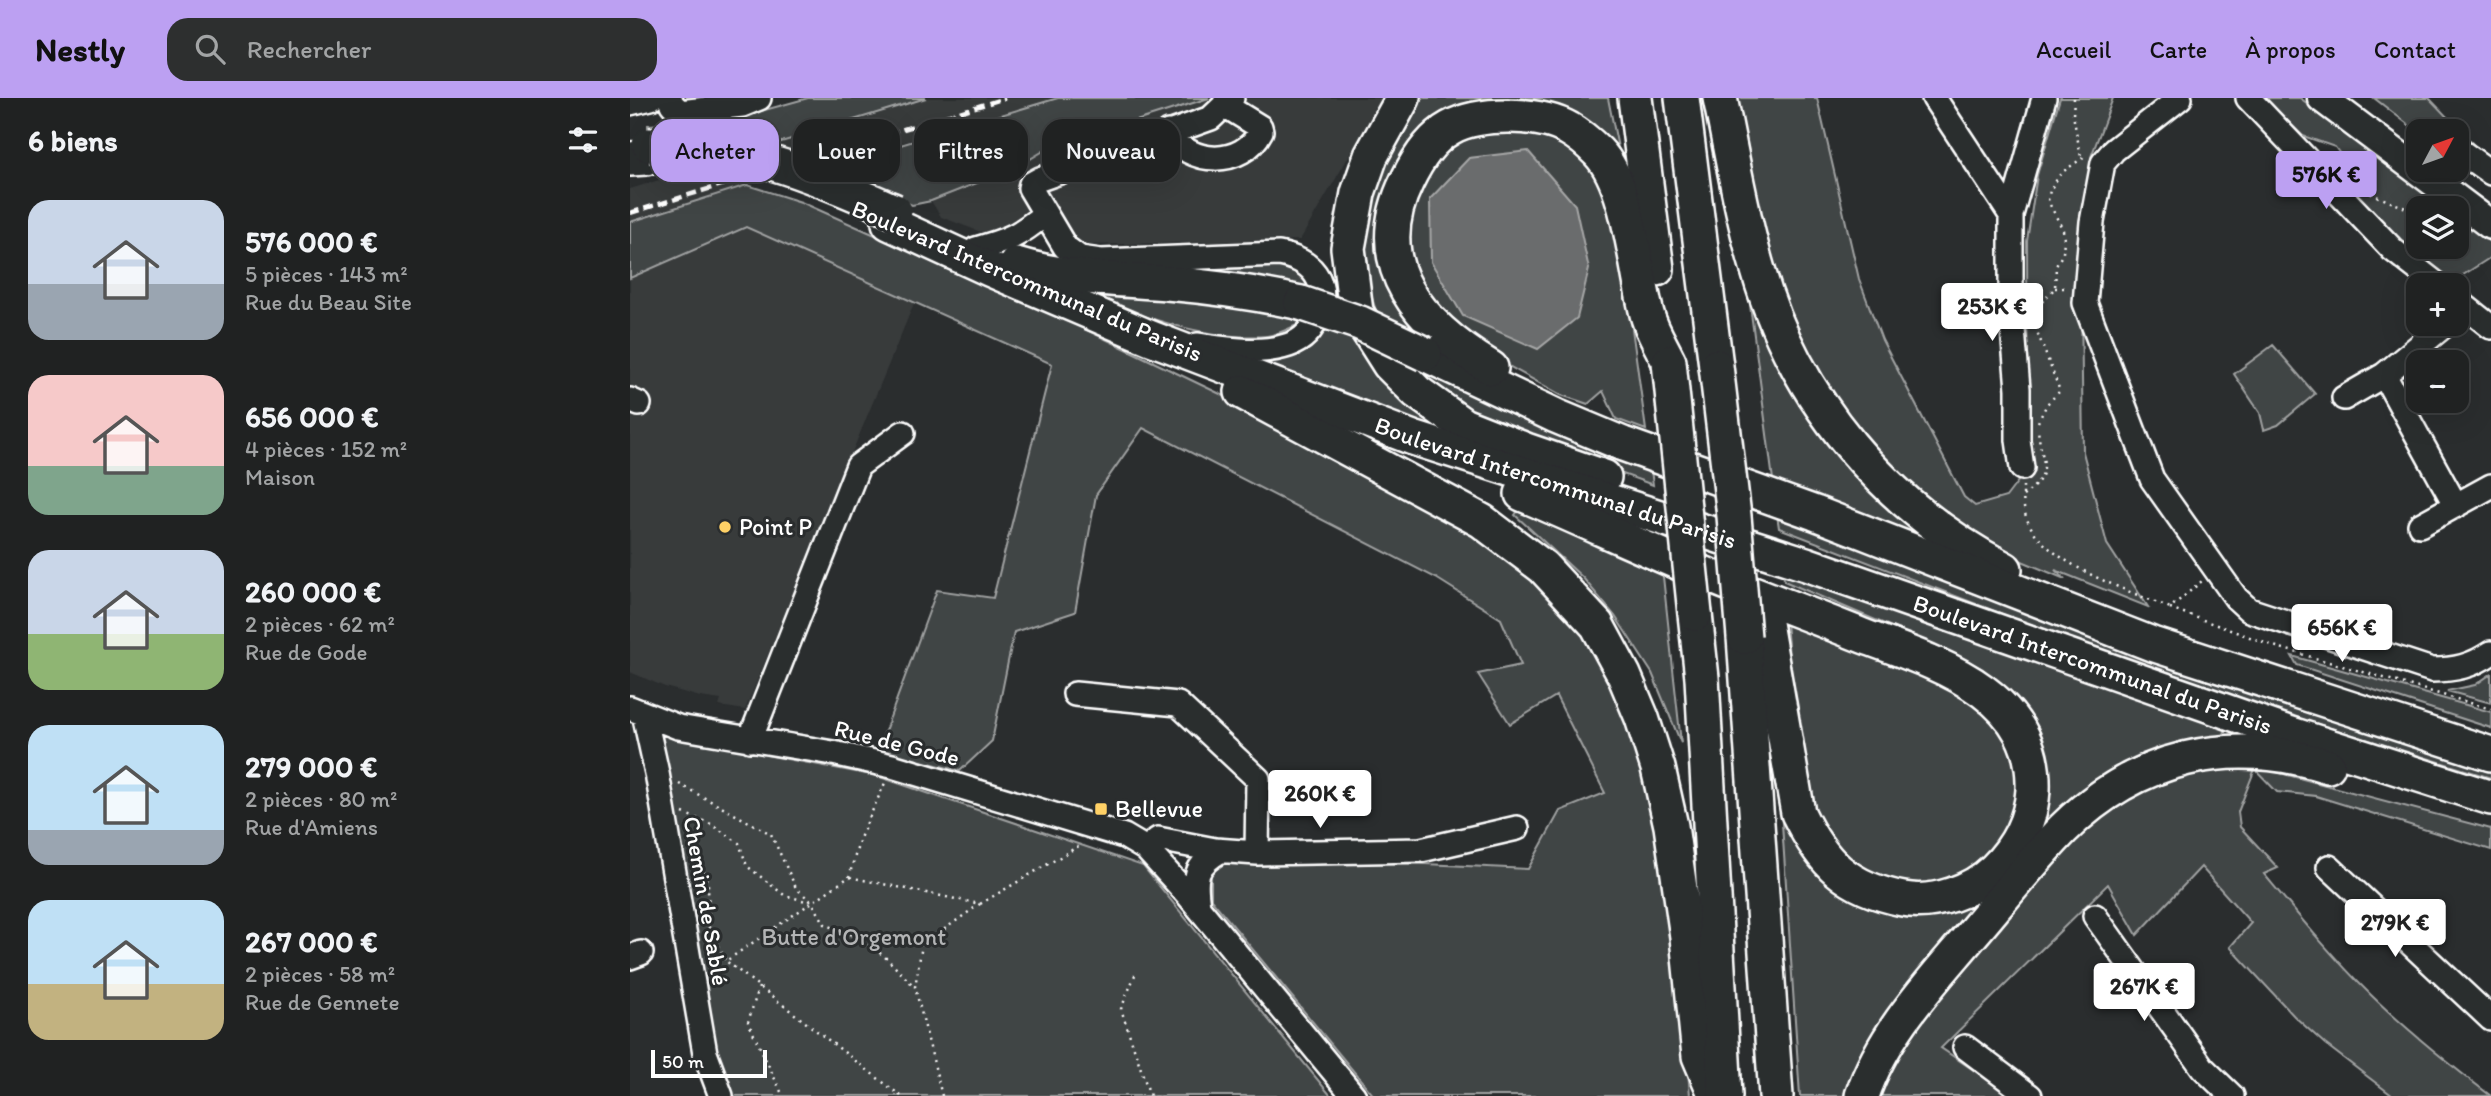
<!DOCTYPE html>
<html lang="fr">
<head>
<meta charset="utf-8">
<style>
	body { margin:0; font-family:Itim,sans-serif; background:#2d2f2f; color:#f1f3f6; height:100vh; display:flex; flex-direction:column; font-size:26px; white-space:nowrap }
	* { box-sizing:border-box; margin:0 }
	p { font-size:23px; color:#a2a4a5 }
	.icon { flex:none; width:38px; height:38px; fill:none; stroke:currentColor; stroke-width:2; stroke-linecap:round; stroke-linejoin:round }
	.map { position:relative; flex:1; overflow:hidden }
	.sheet { display:flex; flex-direction:column; background:#202222; width:630px }
	.sheet>* { flex:none }
	.hud { position:absolute; left:21px; top:21px; width:665px; height:63px; display:flex; gap:14px }
	.needle { width:46px; rotate:49deg }
	.controls { position:absolute; left:1776px; top:21px; display:grid; gap:14px }
	.controls a { display:grid; place-items:center; width:63px; height:63px; border-radius:14px; background:#202222; box-shadow:0 7px 28px #0002,0 0 0 2px #3d3f40; font-size:35px }
	.scale { position:absolute; left:21px; bottom:18px; width:116px; box-sizing:border-box; padding-left:7px; border:4px solid #fff; border-top:0; font-size:19px; line-height:24px; white-space:nowrap; color:#fff; -webkit-text-stroke:5px #2a2d2e; paint-order:stroke }
	.price { position:absolute; translate:-50% -60px; padding:0 16px; border-radius:7px; background:#fff; color:#222; font-size:23px; line-height:46px; filter:drop-shadow(0 2px 4px #0008) }
	.price::after { content:''; position:absolute; left:50%; top:42px; width:21px; height:16px; margin-left:-10px; background:inherit; clip-path:polygon(0 0,100% 0,50% 100%) }
	.price.current { background:#bca0f2; color:#111 }
	ul { padding:0; list-style:none }
	li { display:flex; align-items:center; gap:21px; height:175px; padding:0 28px }
	li span { display:grid; place-items:center; flex:none; width:196px; height:140px; border-radius:21px; color:#555 }
	li>.icon { margin-inline-start:auto }
	span .icon { width:84px; height:84px; fill:#fffc; stroke-width:1 }
	li b { font-size:30px }
	h2 { display:flex; justify-content:space-between; align-items:center; height:84px; padding:0 28px; font-size:30px }
	.pill { padding:0 24px; border-radius:21px; background:#202222; box-shadow:0 7px 28px #0002,0 0 0 2px #3d3f40; font-size:24px; line-height:63px }
	.pill.current { background:#bca0f2; color:#111 }
	header { display:flex; align-items:center; gap:42px; box-sizing:border-box; height:98px; padding:0 35px; background:#bca0f2; color:#111 }
	header strong { font-size:33px }
	nav { display:flex; gap:38px; margin-inline-start:auto; font-size:24px }
	.search { width:490px; height:63px; background:#2d2f2f; display:flex; align-items:center; gap:18px; box-sizing:border-box; padding:0 24px; border-radius:21px; color:#a2a4a5; font-size:26px }
	main { display:flex; flex:1; min-height:0 }
	.map>svg:first-child { display:block }
	.built { fill:#373a3b }
	.green { fill:#414445; stroke:#a0a2a2; stroke-width:2 }
	.water { fill:#6a6c6d; stroke:#a6a7a7; stroke-width:2 }
	.lines { fill:none; stroke-linecap:round; stroke-linejoin:round }
	.minor-casing { stroke:#fff; stroke-width:28 }
	.major-casing { stroke:#fff; stroke-width:33 }
	.highway-casing { stroke:#fff; stroke-width:38 }
	.path { stroke:#fff; stroke-width:2.5; stroke-dasharray:2 5; stroke-linecap:butt }
	.minor { stroke:#2a2d2e; stroke-width:23 }
	.major { stroke:#2a2d2e; stroke-width:28 }
	.highway { stroke:#2a2d2e; stroke-width:33 }
	.rail { stroke:#fff; stroke-width:4.5; stroke-dasharray:10 5; stroke-linecap:butt }
	.highway-bridge-casing { stroke:#fff; stroke-width:38; stroke-linecap:butt }
	.highway-bridge { stroke:#2a2d2e; stroke-width:33 }
	.poi-dot { fill:#ffd166; stroke:#2a2d2e; stroke-width:2.5 }
	.labels { text-anchor:middle; stroke-width:6; stroke-linejoin:round; paint-order:stroke }
	.street-label { font-size:24px; fill:#fff; stroke:#2a2d2e }
	.poi-label { font-size:24px; fill:#fff; stroke:#2a2d2e; text-anchor:start }
	.park-label { font-size:24px; fill:#b3b4b5; stroke:#2a2d2e }
</style>
</head>
<body>
<header>
<strong>Nestly</strong>
<div class="search"><svg class="icon" aria-label="search" viewBox="0 0 24 24"><circle cx="10" cy="10" r="6"/><path d="M15 15l6 6"/></svg>Rechercher</div>
<nav><a>Accueil</a><a>Carte</a><a>À propos</a><a>Contact</a></nav>
</header>
<main>
<section class="sheet">
<h2>6 biens<svg class="icon" aria-label="filters" viewBox="0 0 24 24"><path d="M4 7h16M4 17h16"/><circle cx="9" cy="7" r="2"/><circle cx="15" cy="17" r="2"/></svg></h2>
<ul>
<li><span style="background:linear-gradient(#c9d6e8 60%,#9aa5b1 0)"><svg class="icon" aria-label="home" viewBox="0 0 24 24"><path d="M3 11l9-7 9 7M6 9v11h12V9"/></svg></span><div><b>576 000 €</b><p>5 pièces · 143 m²</p><p>Rue du Beau Site</p></div></li>
<li><span style="background:linear-gradient(#f6c9c9 65%,#7fa58c 0)"><svg class="icon" aria-label="home" viewBox="0 0 24 24"><path d="M3 11l9-7 9 7M6 9v11h12V9"/></svg></span><div><b>656 000 €</b><p>4 pièces · 152 m²</p><p>Maison</p></div></li>
<li><span style="background:linear-gradient(#c9d6e8 60%,#8fb573 0)"><svg class="icon" aria-label="home" viewBox="0 0 24 24"><path d="M3 11l9-7 9 7M6 9v11h12V9"/></svg></span><div><b>260 000 €</b><p>2 pièces · 62 m²</p><p>Rue de Gode</p></div></li>
<li><span style="background:linear-gradient(#bfe0f5 75%,#9aa5b1 0)"><svg class="icon" aria-label="home" viewBox="0 0 24 24"><path d="M3 11l9-7 9 7M6 9v11h12V9"/></svg></span><div><b>279 000 €</b><p>2 pièces · 80 m²</p><p>Rue d'Amiens</p></div></li>
<li><span style="background:linear-gradient(#bfe0f5 60%,#c2b280 0)"><svg class="icon" aria-label="home" viewBox="0 0 24 24"><path d="M3 11l9-7 9 7M6 9v11h12V9"/></svg></span><div><b>267 000 €</b><p>2 pièces · 58 m²</p><p>Rue de Gennete</p></div></li>
</ul>
</section>
<div class="map">
<svg width="1861" height="998" viewBox="0 0 1861 998">
	<rect width="100%" height="100%" fill="#2a2d2e"/>
	<filter id="ink" filterUnits="userSpaceOnUse"><feTurbulence type="fractalNoise" baseFrequency=".0143" numOctaves="2"/><feDisplacementMap in="SourceGraphic" scale="14" xChannelSelector="R" yChannelSelector="G"/><feConvolveMatrix kernelMatrix="1 2 1 2 8 2 1 2 1" color-interpolation-filters="sRGB"/></filter>
	<g filter="url(#ink)">
		<path class="built" d="M294 0H429L355 22 117 87 0 124V91Z
			M579 0H753L670 142 457 147 373 134 359 137 311 119 301 103 385 70 417 51Z
			M116 129 285 203 115 612 89 608 91 602 70 599 35 589 0 574V180Z"/>
		<path class="green" d="M178 0H296L148 45 111 35 103 47 18 40V27L60 25 113 18Z
			M428 0H579L417 51 385 70 301 103 282 107 200 68Z
			M785 0H978L991 65 945 19 906 3 859 4 756 96 810 247 746 213 732 167 731 131 750 63Z
			M1100 0H1187L1229 181 1252 242 1334 399 1345 408 1376 399 1398 370 1397 143 1407 77 1430 0H1483L1461 59 1451 203 1453 354 1477 446 1518 509 1425 472 1435 481 1368 453 1325 430 1222 335 1171 252 1129 150Z
			M1634 0H1670L1816 110H1788V149H1827V119L1861 145V159L1819 186 1760 133 1714 83 1720 70 1705 49 1673 38Z
			M1744 0H1799L1861 65V88L1827 63V33L1788 34Z
			M892 26 953 53 985 107 1016 332 986 321 973 293 958 306 931 297 846 250 784 183 774 149 777 110 817 47 848 30Z
			M117 87 171 104 440 224 634 317 792 401 907 478 960 534 1005 624 1048 841 1060 998H744L581 801V771L592 762 795 766 898 771 930 713 975 695 926 598 880 626 848 576 891 567 871 521 806 480 513 330 466 397 445 514 384 534 362 643 330 673 248 652 307 492 363 500 422 266 116 129 0 180V124Z
			M663 165 683 190 492 168Z
			M414 182 626 208 672 225C661 229 648 237 637 238 565 244 481 206 414 182Z
			M1129 205 1304 446 1143 382 1120 207Z
			M698 230 720 239 746 274 836 342 610 260 653 259 683 247Z
			M1643 247 1685 296 1648 327 1634 332 1630 315 1604 276Z
			M768 254 1020 364 1023 387 885 337 808 297Z
			M890 410 1031 460 1051 645 1022 575 985 518 953 480 885 417Z
			M1146 410 1861 669V680L1531 577 1149 430Z
			M1153 468 1596 631 1590 646 1497 675 1219 998H1170L1149 680 1255 810 1392 756 1391 607 1353 571 1325 556 1154 483Z
			M1155 513 1331 589 1382 640 1394 687 1388 724 1342 779 1265 791 1196 745 1170 687Z
			M1662 558 1861 614V630L1667 567Z
			M1861 576V605L1817 593 1845 587Z
			M26 636 247 678 513 768 701 998H98L81 950Z
			M1573 670 1635 671 1861 731V752L1686 698 1647 694 1625 671 1608 714 1610 729 1648 770 1634 776C1668 817 1703 860 1741 897 1779 934 1819 966 1861 998H1763L1695 946 1664 918 1600 849 1621 825 1571 769 1507 837 1478 786 1311 950 1382 998H1246L1271 947 1469 712 1516 688Z"/>
		<path class="water" d="M898 53 945 107 959 171 947 220 908 251 833 218 801 164 800 101 839 60Z"/>
		<g class="lines">
			<g class="minor-casing">
				<path id="minor" d="M40 0 42 6 50 14 112 7 129 0
					M1304 0 1381 117
					M1550 0 1484 52 1473 65 1462 124 1455 205 1522 381 1606 500 1619 512 1802 572C1825 572 1842 568 1861 555
					M1618 0 1763 152 1808 187
					M0 5 21 0
					M538 34C559 68 612 70 631 33L630 29 604 13 596 0
					M1830 53 1861 75
					M346 151C379 142 388 138 415 116
					M1827 202 1861 229
					M567 247C597 251 630 257 659 247 674 242 683 231 688 217 700 183 682 162 649 156L471 163 450 160 435 149 400 90 401 86 410 81 581 20 602 0
					M1754 277 1826 408
					M1714 300 1754 277 1816 226
					M0 302 9 306
					M1392 370 1388 342V291L1381 208V117L1414 0
					M1790 427 1861 388
					M445 596 548 606 628 681 627 755
					M0 610 48 629 203 655 262 668 494 738 516 751 558 797 724 998
					M14 616 27 675 75 955 91 998
					M120 642 228 368 273 335
					M516 751 528 741 585 752 627 755 791 752 887 730
					M1699 769 1861 921
					M568 808C564 780 564 768 590 753
					M1465 818 1573 970 1602 998
					M0 859 11 855
					M1335 949 1400 998"/>
			</g>
			<g class="major-casing">
				<path id="major" d="M1692 0 1861 127"/>
			</g>
			<g class="highway-casing">
				<g id="highway">
					<path d="M773 0 741 58 728 95 718 150 726 214 759 266 787 294 833 327 896 352 974 379"/>
					<path d="M1005 0 1027 171"/>
					<path d="M1052 0 1086 268"/>
					<path d="M1090 0C1102 57 1111 115 1128 172 1165 302 1256 409 1375 471"/>
					<path d="M0 61 16 60"/>
					<path id="s1" d="M259 125 359 171 521 240 783 340 1176 466 1658 635 1861 700"/>
					<path d="M386 166C435 181 487 181 537 185 582 189 627 195 671 205"/>
					<path d="M795 256 926 318 993 346 1185 415 1522 546 1861 656"/>
					<path d="M861 270C792 228 735 168 777 83 786 64 800 41 820 30 849 14 910 14 939 31 948 36 960 46 968 54 1000 87 1005 171 1017 216 1021 232 1032 249 1039 264"/>
					<path d="M612 294 852 423 913 469 967 527 994 577 1012 620 1028 670 1041 728 1057 839 1069 958 1086 998"/>
					<path d="M892 396C963 426 1033 460 1105 488 1148 505 1191 521 1233 538 1306 565 1407 595 1403 692 1401 723 1386 750 1365 771 1343 793 1304 807 1273 801 1217 790 1192 765 1168 715L1135 525"/>
					<path d="M1065 516 1072 580 1095 998"/>
					<path d="M1114 539 1146 998"/>
					<path d="M1232 998C1253 935 1300 886 1342 836 1372 801 1401 764 1433 731 1507 658 1599 637 1698 668"/>
				</g>
			</g>
			<path class="path" d="M1444 0 1443 17 1451 59
				M1734 93 1788 115
				M1425 190H1439
				M1408 324 1417 306 1430 293 1406 231 1411 205 1425 190 1426 168 1433 155 1434 141 1433 132 1418 103 1420 92 1431 75 1454 59
				M1393 388C1393 396 1393 406 1395 415 1407 464 1498 492 1540 510L1572 483
				M1393 398C1427 371 1410 366 1408 330
				M1540 510 1647 549 1861 611
				M49 686 141 736 166 790 182 804 195 826 230 841 254 858 285 889
				M53 715 81 726 109 745 117 768 154 797 179 804
				M57 727 78 786 79 831 96 863
				M219 779 230 740 255 685
				M505 877 491 911 520 998
				M129 889 118 924 153 998
				M271 998 96 863 219 779 350 806 452 746
				M312 998 285 889 292 847 350 806"/>
			<use href="#minor" class="minor"/>
			<use href="#major" class="major"/>
			<use href="#highway" class="highway"/>
			<path class="rail" d="M0 115 375 0"/>
			<g class="highway-bridge-casing">
				<path id="highway-bridge" d="M19 47C113 46 181 77 265 113
					M671 205 730 225 795 256
					M1039 264 1065 516
					M1086 268 1104 418 1114 539"/>
			</g>
			<use href="#highway-bridge" class="highway-bridge"/>
		</g>
	</g>
	<g class="poi-dot">
		<circle cx="95" cy="429" r="7"/>
		<rect x="464" y="704" width="14" height="14" rx="3.5"/>
	</g>
	<g class="labels">
		<g class="street-label">
			<text transform="translate(397 183) rotate(23)" y="8">Boulevard Intercommunal du Parisis</text>
			<text dy="8" stroke="none"><textPath href="#s1" startOffset="716">Boulevard Intercommunal du Parisis</textPath></text>
			<text dy="8" stroke="none"><textPath href="#s1" startOffset="1283">Boulevard Intercommunal du Parisis</textPath></text>
			<text transform="translate(267 645) rotate(14)" y="8">Rue de Gode</text>
			<text transform="translate(76 803) rotate(80)" y="8">Chemin de Sablé</text>
		</g>
		<g class="poi-label">
			<text x="109" y="437">Point P</text>
			<text x="485" y="719">Bellevue</text>
		</g>
		<g class="park-label">
			<text x="224" y="847">Butte d'Orgemont</text>
		</g>
	</g>
</svg>
<div class="controls">
<a><svg class="needle" viewBox="-14 -14 28 28"><path d="M0-13l5 13h-10z" fill="#e53935"/><path d="M0 13l5-13h-10z" fill="#a2a4a5"/></svg></a>
<a><svg class="icon" aria-label="layers" viewBox="0 0 24 24"><path d="M12 4l9 5-9 5-9-5zM3 14l9 5 9-5"/></svg></a>
<a>+</a>
<a>−</a>
</div>
<div class="scale">50 m</div>
<b class="price current" style="left:1696px;top:113px">576K €</b>
<b class="price" style="left:1362px;top:245px">253K €</b>
<b class="price" style="left:1712px;top:566px">656K €</b>
<b class="price" style="left:690px;top:732px">260K €</b>
<b class="price" style="left:1765px;top:861px">279K €</b>
<b class="price" style="left:1514px;top:925px">267K €</b>
<div class="hud">
<a class="pill current">Acheter</a>
<a class="pill">Louer</a>
<a class="pill">Filtres</a>
<a class="pill">Nouveau</a>
</div>
</div>
</main>
</body>
</html>
